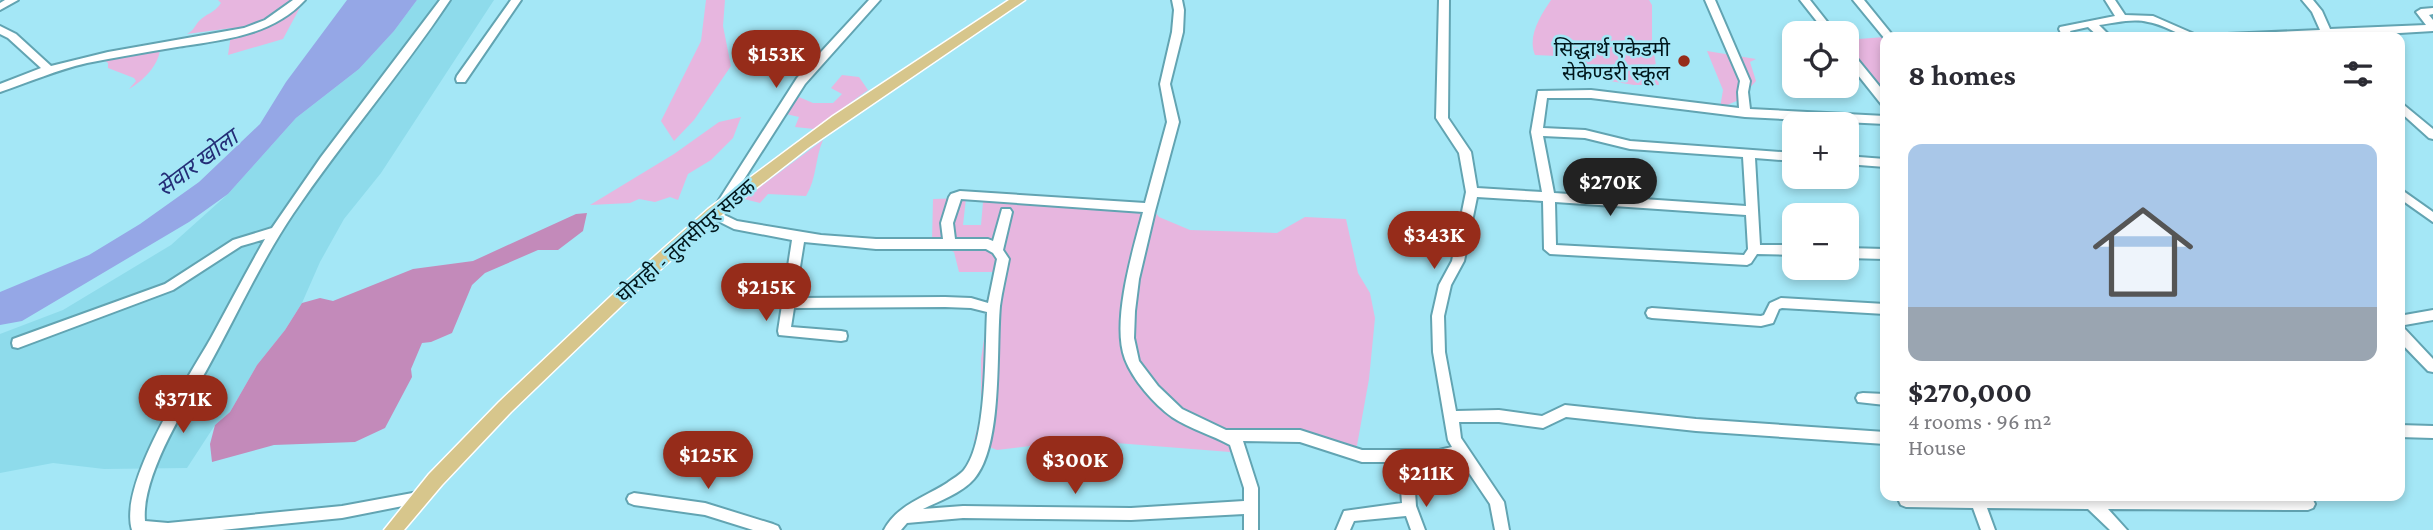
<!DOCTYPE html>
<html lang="en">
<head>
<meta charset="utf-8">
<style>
	body { margin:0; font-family:"Crimson Pro","Noto Sans Devanagari",serif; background:#f7f7f7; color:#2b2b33; height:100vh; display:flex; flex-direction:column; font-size:26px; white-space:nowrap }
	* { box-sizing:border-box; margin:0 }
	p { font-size:23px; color:#7c7c81 }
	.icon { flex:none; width:38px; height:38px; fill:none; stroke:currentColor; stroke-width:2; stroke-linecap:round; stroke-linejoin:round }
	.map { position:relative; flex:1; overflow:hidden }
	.drawer { position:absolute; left:1880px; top:32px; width:525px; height:469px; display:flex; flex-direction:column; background:#fff; border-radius:14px; box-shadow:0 4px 10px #0003 }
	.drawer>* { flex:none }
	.controls { position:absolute; left:1782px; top:21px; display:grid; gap:14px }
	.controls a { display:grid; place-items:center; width:77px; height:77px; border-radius:14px; background:#fff; box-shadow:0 4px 10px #0003; font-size:35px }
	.price { position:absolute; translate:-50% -60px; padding:0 16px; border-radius:24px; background:#962c1a; color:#fff; font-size:23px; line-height:46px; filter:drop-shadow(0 2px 4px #0008) }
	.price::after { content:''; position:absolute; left:50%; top:42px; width:21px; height:16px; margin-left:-10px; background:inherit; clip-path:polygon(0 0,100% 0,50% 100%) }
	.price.active { background:#222; color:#fff }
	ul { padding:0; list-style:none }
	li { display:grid; align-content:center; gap:14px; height:371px; padding:0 28px }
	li+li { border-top:2px solid #e1e1e2 }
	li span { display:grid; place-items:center; height:217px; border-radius:14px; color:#555 }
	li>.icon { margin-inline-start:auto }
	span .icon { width:126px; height:126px; fill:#fffc; stroke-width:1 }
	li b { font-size:30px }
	h2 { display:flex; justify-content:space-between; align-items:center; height:84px; padding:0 28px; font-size:30px }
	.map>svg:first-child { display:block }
	.built { fill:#8edbeb }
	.green { fill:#e7b6df }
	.forest { fill:#c38aba }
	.water { fill:#95a7e6 }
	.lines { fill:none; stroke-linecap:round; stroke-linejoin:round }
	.minor-casing { stroke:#62a4b2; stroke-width:4 }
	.major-casing { stroke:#fff; stroke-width:3 }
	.minor { fill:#fff; fill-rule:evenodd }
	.major { fill:#d7c68c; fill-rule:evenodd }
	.poi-dot { fill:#962c1a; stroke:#a4e7f6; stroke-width:2.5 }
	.labels { text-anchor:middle; stroke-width:5; stroke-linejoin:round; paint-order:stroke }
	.poi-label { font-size:21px; fill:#00171c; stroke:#a4e7f6; text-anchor:end }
	.street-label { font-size:21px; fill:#00171c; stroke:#a4e7f6 }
	.water-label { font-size:23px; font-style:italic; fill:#242e77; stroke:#a4e7f6 }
</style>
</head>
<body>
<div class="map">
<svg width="2433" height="530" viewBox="0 0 2433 530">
	<rect width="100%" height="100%" fill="#a4e7f6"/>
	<path class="built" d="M417 0H494L381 173 344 219 320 262 302 303 285 330 257 365 230 412 215 425 187 468 104 469 53 463 0 473V334L63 310 171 245 228 194 296 118 359 69 394 31Z"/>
	<path class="green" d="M218 0H304L283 39 228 55 232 28 187 34C194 30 194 27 199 21 205 14 215 13 221 3Z
		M706 0H725L723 26 731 66 694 120 674 141 661 121 701 41Z
		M1551 0H1649L1652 5V40L1659 85H1634L1585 77 1578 57 1535 55C1527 36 1541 15 1551 0Z
		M1884 37 1885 38V97L1846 49V40Z
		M150 50H160C158 66 143 81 129 89L136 81 134 78 108 68V63L104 60Z
		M1707 51 1756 59 1750 62 1756 81 1739 100 1720 108 1723 90Z
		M842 75 859 77 868 90 814 129 795 127 799 117 786 114 799 97 813 103H833L842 94 831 88Z
		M741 117 733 138 711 160 688 174 678 200 670 197 655 202 639 199 630 203 590 205 674 154 719 122Z
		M823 140C815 158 817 178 806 196L768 194 760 203 744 199Z
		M984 191 1147 202 1159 217 1190 230 1277 233 1305 217 1346 219 1358 273 1370 293 1375 318 1369 379 1356 451 1312 434 1246 429 1230 452 1078 440 997 450 974 441 981 413V359L994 272H959L954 252 932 242 933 199 966 198 963 225H981Z"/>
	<path class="forest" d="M587 213 583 231 558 250H538L485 273 472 285 452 333 431 342 422 343 411 369 412 377 385 428 355 442 274 445 212 462 210 444 215 425 230 412 257 365 285 330 302 303 320 298 333 301 413 269 473 261 576 214Z"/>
	<path class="water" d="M347 0H417L394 31 359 69 296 118 228 194 189 222 22 321 0 325V292L89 255 140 224 199 182 260 124 286 82Z"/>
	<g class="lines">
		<g class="minor-casing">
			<path id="minor" d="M5 0H18L0 10V3Z
				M293 0H305C272 36 222 40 177 47 147 52 117 57 87 63 57 70 29 82 0 92V84L41 68 8 38 0 34V26L16 34 51 66 108 52 244 28 265 20Z
				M440 0H450C401 74 343 140 293 214 260 263 235 319 206 371 184 409 141 477 145 521L168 523 342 506 418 492 423 494 425 498 423 502 342 518 222 530H132C118 484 187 380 211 338 229 305 246 272 265 239L241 246 173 290 18 348 13 347 12 343 13 339 165 284 233 240 272 228 321 157Z
				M511 0H521L465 82H457L456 79 457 76Z
				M869 0H880L805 84 725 209H717L715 206 717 203 797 78Z
				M1172 0H1182L1184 10 1183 32 1170 84 1179 122 1155 211 1139 279 1135 311 1134 338 1139 361 1158 386 1182 409 1226 430H1300L1362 450H1439L1452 447 1448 440 1433 352 1432 316 1439 285 1452 261 1466 192 1459 153 1436 118 1439 0H1449L1448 118 1471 152 1477 188 1542 192 1531 132 1538 91 1591 90 1739 108 1738 92 1740 81 1705 0H1715L1750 81 1748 92 1750 109 1885 116V124L1745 117 1591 98H1547L1543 128 1585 130 1630 141 1794 153V161L1755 158 1760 245H1794V255L1757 254 1751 263 1747 265 1550 254 1544 249 1543 201 1477 197 1464 261 1451 285 1444 316 1445 352 1456 411 1499 410 1542 416 1565 405 1696 419 1885 432V444L1696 431 1566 417 1543 428 1499 422H1459L1461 438 1504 502 1509 530H1495L1490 504 1459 458 1439 462H1413L1416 506 1425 530H1411L1406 516 1354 521 1350 530H1336L1344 511 1402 503 1399 462H1362L1300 442 1243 441 1258 488V530H1244V514L1131 520 963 518 907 523 901 530H884C897 505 925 497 947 483 952 479 960 475 964 470 987 442 985 350 987 312L971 308 945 307 794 308 791 327 841 331 846 332 847 336 846 340 841 341 779 335 778 331 792 240 734 229 710 217 708 214 714 210 737 221 821 235 876 239H943L941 223 949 197 951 194 960 191 1145 203 1167 122 1160 84 1172 32 1174 10ZM1543 136 1585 138 1630 149 1743 157 1746 206 1554 193ZM961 199 1143 212C1133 250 1111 322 1125 359 1133 380 1154 404 1172 417 1190 429 1212 435 1230 445L1244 488V501L1131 508 963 506 923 509C939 501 962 493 974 479 1003 446 996 350 1000 306 1002 291 1006 275 1009 259L1003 250 1012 212 1010 209H1002L993 241 988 239H955L953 223ZM1555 202 1746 215 1748 249 1744 255 1556 245ZM804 242 876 249H986L993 253 997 259 988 303 971 298 945 297 795 298Z
				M1800 0H1810L1836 33H1826Z
				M1853 0H1864L1894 37H1885V39Z
				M2105 0H2115L2125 15 2153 16 2201 37C2176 37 2170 26 2148 22 2133 18 2114 23 2099 25L2111 37H2099L2088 27 2070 31 2073 37H2063L2059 29 2060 27 2115 16Z
				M2302 0H2313L2322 11 2330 29 2426 25 2416 12 2421 9 2433 8V14L2429 15 2433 20V31L2333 37H2222L2227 34 2320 30 2312 12Z
				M1846 49 1850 50 1885 93V105L1881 104 1846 60Z
				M2399 101 2433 129V139L2429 138 2399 111Z
				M1846 156 1885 159V167L1846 164Z
				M2399 188 2433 212V222L2399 198Z
				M1846 248 1885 249V259L1846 258Z
				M1781 298 1885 304V314L1782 308 1779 309 1773 323 1761 326 1652 318 1648 317 1646 313 1648 309 1652 308 1761 316 1764 315 1770 303Z
				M2433 310V320L2399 326V316Z
				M2399 327 2404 328 2433 359V372L2428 371 2399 341Z
				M1863 393 1885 394V405L1858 402 1856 398 1858 394Z
				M2399 425 2433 426V438L2399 437Z
				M634 493 705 503 773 524 778 526 780 530H753L705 515 634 505 629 503 627 499 629 495Z
				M1905 495 2308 498 2313 500 2315 504 2313 508 2308 510 2108 509 2127 530H2110L2088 509 1987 508 1995 530H1981L1973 508 1906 507 1901 505 1899 501 1901 497Z"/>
		</g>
		<g class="major-casing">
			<path id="major" d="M1009 0H1025L808 148 719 217 640 288 511 412 442 485 404 530H384L429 474 499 402 629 279 708 209 833 116Z"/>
		</g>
		<use href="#minor" class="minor"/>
		<use href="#major" class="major"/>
	</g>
	<circle class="poi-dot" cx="1684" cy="61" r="7"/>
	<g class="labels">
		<g class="poi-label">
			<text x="1670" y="56">सिद्धार्थ एकेडमी<tspan x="1670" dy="24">सेकेण्डरी स्कूल</tspan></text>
		</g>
		<g class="street-label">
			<text transform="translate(686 241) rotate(-41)" y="7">घोराही - तुलसीपुर सडक</text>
		</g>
		<g class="water-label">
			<text transform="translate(197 163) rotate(-37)" y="8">सेवार खोला</text>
		</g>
	</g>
</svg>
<div class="controls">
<a><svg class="icon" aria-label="locate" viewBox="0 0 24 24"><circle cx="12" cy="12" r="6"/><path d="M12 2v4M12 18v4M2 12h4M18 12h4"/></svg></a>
<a>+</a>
<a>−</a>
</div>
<b class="price" style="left:776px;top:90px">$153K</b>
<b class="price active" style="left:1610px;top:218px">$270K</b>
<b class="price" style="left:1434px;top:271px">$343K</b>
<b class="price" style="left:766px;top:323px">$215K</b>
<b class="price" style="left:183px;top:435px">$371K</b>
<b class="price" style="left:708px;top:491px">$125K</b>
<b class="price" style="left:1075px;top:496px">$300K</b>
<b class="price" style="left:1426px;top:509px">$211K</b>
<section class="drawer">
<h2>8 homes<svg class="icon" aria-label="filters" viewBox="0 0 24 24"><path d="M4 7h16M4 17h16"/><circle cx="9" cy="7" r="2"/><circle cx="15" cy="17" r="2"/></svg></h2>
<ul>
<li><span style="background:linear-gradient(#a9c7e8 75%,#9aa5b1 0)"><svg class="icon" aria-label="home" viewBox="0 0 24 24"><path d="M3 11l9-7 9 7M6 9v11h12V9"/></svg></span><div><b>$270,000</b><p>4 rooms · 96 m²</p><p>House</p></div></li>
</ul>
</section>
</div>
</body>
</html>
